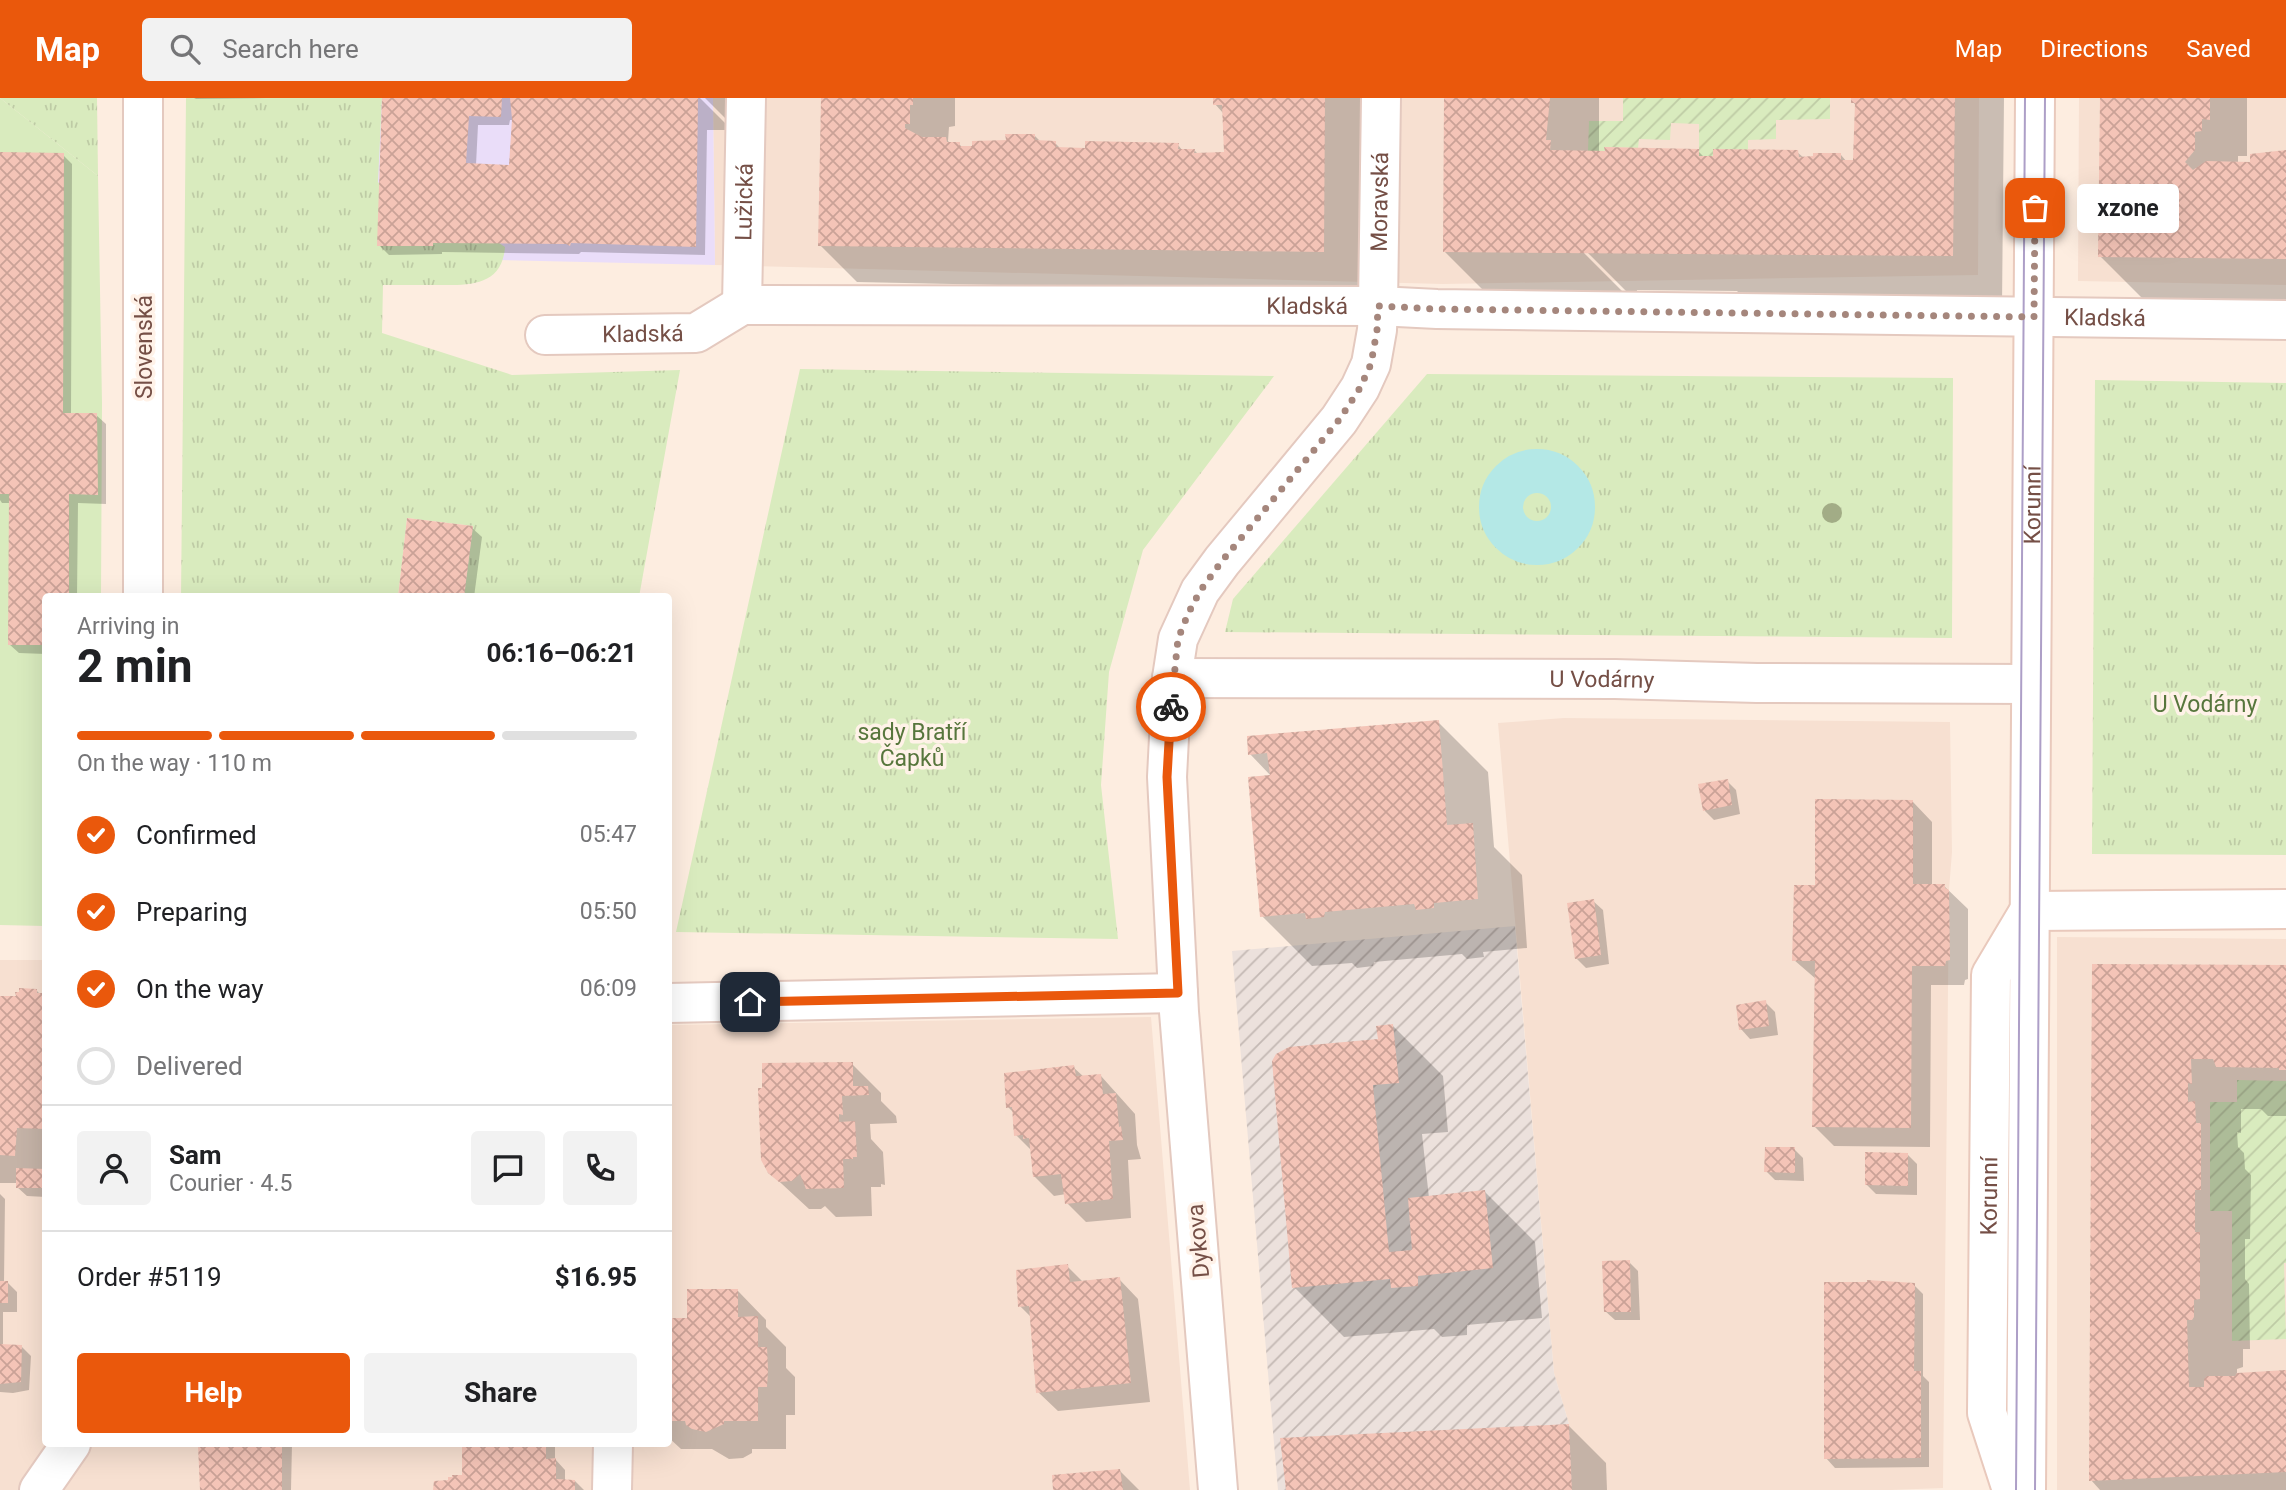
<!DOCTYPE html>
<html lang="en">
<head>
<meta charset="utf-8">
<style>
  body { margin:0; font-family:Roboto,sans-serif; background:#f2f2f2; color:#202124; height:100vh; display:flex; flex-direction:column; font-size:26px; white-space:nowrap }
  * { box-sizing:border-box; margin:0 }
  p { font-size:23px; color:#757577 }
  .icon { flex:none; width:38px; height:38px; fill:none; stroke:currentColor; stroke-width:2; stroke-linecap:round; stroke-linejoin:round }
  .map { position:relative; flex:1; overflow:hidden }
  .sheet { position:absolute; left:42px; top:495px; width:630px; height:854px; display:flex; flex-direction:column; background:#fff; border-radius:7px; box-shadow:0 7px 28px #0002 }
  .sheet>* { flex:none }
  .pin { position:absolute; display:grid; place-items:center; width:60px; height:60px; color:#fff; margin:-30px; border-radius:14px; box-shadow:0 4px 10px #0006 }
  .courier { position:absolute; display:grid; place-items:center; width:70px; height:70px; margin:-35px; border:5px solid #ea580c; border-radius:50%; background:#fff; color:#222; box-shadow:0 2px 9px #0007 }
  .bubble { position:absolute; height:49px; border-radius:7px; background:#fff; box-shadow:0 7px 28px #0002; font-size:23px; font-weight:700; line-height:49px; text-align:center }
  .headline em { font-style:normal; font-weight:700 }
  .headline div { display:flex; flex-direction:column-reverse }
  .headline { display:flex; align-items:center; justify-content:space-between; height:119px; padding:0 35px }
  h1 { font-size:46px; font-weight:700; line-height:52px }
  .bar { display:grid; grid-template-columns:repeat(4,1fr); gap:10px 7px; align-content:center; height:84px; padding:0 35px }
  .bar i { height:9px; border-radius:5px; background:#e0e0e0 }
  .bar .active { background:#ea580c }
  .bar p { grid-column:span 4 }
  .line { display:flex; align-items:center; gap:18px; padding:0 35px; border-top:2px solid #e0e0e0 }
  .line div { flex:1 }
  .round { display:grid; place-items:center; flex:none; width:74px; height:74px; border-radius:7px; background:#f2f2f2 }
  ol { padding:0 35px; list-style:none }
  li { display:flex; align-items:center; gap:21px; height:77px }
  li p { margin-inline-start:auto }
  li .icon { padding:7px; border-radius:50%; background:#ea580c; color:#fff; stroke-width:4 }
  li:last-child { color:#757577 }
  li i { width:38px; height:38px; border:4px solid #e0e0e0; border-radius:50% }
  .primary-button { display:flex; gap:14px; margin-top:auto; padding:14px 35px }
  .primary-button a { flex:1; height:80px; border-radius:7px; background:#ea580c; color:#fff; font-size:28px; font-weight:700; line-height:80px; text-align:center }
  .primary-button a+a { background:#f2f2f2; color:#202124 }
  header { display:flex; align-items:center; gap:42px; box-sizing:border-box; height:98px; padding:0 35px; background:#ea580c; color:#fff }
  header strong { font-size:33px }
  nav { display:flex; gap:38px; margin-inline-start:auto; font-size:24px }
  .search { width:490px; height:63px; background:#f2f2f2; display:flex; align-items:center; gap:18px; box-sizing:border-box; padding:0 24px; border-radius:7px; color:#757577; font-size:26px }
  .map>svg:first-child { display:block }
  .residential { fill:#f7e0d1 }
  .industrial { fill:url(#industrial-furrows) }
  .education { fill:#eaddf9 }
  .grass { fill:#d9ebbe }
  .park { fill:url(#park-tufts) }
  .garden { fill:url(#garden-furrows) }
  .shadow { fill:#0003; fill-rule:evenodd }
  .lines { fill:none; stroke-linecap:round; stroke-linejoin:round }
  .canal { stroke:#b4e8e6; stroke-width:44 }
  .building { fill:url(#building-cross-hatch) }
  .street-casing { stroke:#e4c9bf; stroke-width:42 }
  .secondary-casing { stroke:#e9c9bc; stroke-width:42 }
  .street { stroke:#fff; stroke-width:38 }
  .secondary { stroke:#fff; stroke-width:38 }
  .tram { stroke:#ad9fc7; stroke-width:2 }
  .tree { fill:#a2ac86 }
  .done { stroke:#a5867c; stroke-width:7; stroke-dasharray:0 12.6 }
  .route { stroke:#ea580c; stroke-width:9 }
  .labels { text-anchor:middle; stroke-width:7; stroke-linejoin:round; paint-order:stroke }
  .street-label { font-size:23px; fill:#754f46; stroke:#fff2e8 }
  .park-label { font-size:23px; fill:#57763c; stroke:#fff2e8 }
</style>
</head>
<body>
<header>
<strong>Map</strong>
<div class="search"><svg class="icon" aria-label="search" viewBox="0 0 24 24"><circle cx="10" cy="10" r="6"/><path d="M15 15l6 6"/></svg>Search here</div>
<nav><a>Map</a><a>Directions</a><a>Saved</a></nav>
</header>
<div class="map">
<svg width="2286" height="1392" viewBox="0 0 2286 1392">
  <defs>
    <pattern id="industrial-furrows" width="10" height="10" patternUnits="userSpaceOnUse" patternTransform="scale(1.75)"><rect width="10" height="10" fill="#ece1dc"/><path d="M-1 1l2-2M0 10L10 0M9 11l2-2" fill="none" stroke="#c4b9b4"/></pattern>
    <pattern id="park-tufts" width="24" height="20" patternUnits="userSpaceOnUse" patternTransform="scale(1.75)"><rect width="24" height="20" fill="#d9ebbe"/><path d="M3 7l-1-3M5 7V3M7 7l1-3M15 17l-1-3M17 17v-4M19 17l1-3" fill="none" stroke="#becba5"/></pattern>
    <pattern id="garden-furrows" width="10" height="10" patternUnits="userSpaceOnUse" patternTransform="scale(1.75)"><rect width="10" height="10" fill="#d9ebbe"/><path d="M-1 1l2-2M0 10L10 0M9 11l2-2" fill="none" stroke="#becba5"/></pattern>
    <pattern id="building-cross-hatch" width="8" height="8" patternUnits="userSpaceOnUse" patternTransform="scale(1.75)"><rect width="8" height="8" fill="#f4c4b7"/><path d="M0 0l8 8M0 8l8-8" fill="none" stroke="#caa297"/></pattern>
  </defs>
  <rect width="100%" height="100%" fill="#fdede0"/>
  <g class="residential">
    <path d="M713,0H1979L1978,177L1443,186L715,167Z"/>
    <path d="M2079,0H2286V187L2078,183Z"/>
    <path d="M1564,620L1950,624L1952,754L1949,792L1943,1390L1891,1392H1572L1569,1326L1554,1275L1498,625Z"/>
    <path d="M2057,839L2286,841V1392H2057Z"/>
    <path d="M0,862H45L46,1346H668L669,927L1151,919L1190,1392H0Z"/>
  </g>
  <path class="industrial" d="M1515,828L1554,1275L1569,1326L1572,1392H1278L1232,853Z"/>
  <path class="education" d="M364,0H713L715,167L363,159Z"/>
  <path class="grass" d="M0,0L98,78L102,305L101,499H46L45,828L0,827Z"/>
  <g class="park">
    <path d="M0,0H97L98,78Z"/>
    <path d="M186,0H382L378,84L433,148V145H499L505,149C502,191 464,187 432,187C416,187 399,187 383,187L382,235L512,277L680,272L639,499H464L473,428L407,420L398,499H181Z"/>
    <path d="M800,271L1274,278L1143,452L1109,574L1101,687L1118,841L676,834Z"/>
    <path d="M1427,276L1953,280L1952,540L1225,534L1233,501Z"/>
    <path d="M2095,282L2286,285V757L2092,756Z"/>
  </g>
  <g class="garden">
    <path d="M1623,0H1830V21L1776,22V41L1748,42V52L1713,51V58H1699V26L1671,25L1670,42L1639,41L1638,50L1605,49V53H1588L1589,23H1623Z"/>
    <path d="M2237,982L2286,983V1165H2284L2286,1241L2232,1243V1113H2210V1004H2237Z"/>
  </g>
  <g class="shadow">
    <path d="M194,0H266L196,1Z"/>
    <path d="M384,0H700L732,32H707L705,157L581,154L579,156L442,154V156L389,157L379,147ZM510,22H514L511,68L476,67L478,27H509Z"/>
    <path d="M705,0H735V30Z"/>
    <path d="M823,0H955V28L949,29L948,43L951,46H959L963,50L1008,44L1034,37L1041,44L1055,45L1061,51L1178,47L1183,53L1194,52L1198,56H1226L1223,15L1215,6V0H1362L1374,203L1012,200L999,187L857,184L820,147Z"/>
    <path d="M1446,0H1599V55L1698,53L1705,60L1797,54L1804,60L1841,57L1847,64L1855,63L1857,9L1853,4V0H2004L2002,208L1750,206L1737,193L1637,192L1636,203L1582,149L1580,151L1634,205L1495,204L1445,154Z"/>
    <path d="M2102,0H2247V58H2238V65L2252,66L2286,53V210L2150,208L2100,158Z"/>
    <path d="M0,56L63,57L72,66L71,317H96L106,326V406L78,405L77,499H46V556L19,555L9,546L10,405H2L0,402Z"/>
    <path d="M472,430L482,439L474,499H400Z"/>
    <path d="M1438,624L1488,674L1494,749L1522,777L1527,850L1483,854L1484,859L1467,861L1462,856L1374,864L1373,868L1357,870L1352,865L1312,868L1262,818L1272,679L1250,656Z"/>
    <path d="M1727,683L1736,692L1740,716L1714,722L1705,713L1700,688Z"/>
    <path d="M1913,704L1932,724V788H1944L1968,811V881L1965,882L1964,887H1931L1930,1049L1834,1048L1814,1028L1816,881L1794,862L1816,789Z"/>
    <path d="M1593,803L1603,812L1609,866L1586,870L1576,860Z"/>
    <path d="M2094,867L2286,868V1018H2268L2261,1011H2241V1035L2237,1034L2238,1049L2244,1055L2245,1071L2251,1077L2250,1141H2245V1181L2249,1186L2250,1251H2243V1269L2237,1271V1276L2286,1274V1392H2100L2091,1382Z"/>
    <path d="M36,892L41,897H46V1099L27,1098L17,1089V1085H0V900H18Z"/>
    <path d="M1765,904L1775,914L1778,937L1750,941L1741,931Z"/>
    <path d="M1393,928L1443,978L1448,1034L1422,1036L1429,1100L1485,1094L1535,1144L1542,1220L1467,1227V1237L1442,1239L1434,1231L1344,1239L1294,1189L1379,943Z"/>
    <path d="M852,966L881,995V1003L896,1018L897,1025L870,1026L871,1041L883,1054L885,1087L881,1086V1089H871L872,1118L836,1119L825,1108L821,1111H809L769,1074Z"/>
    <path d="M1073,969L1084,979L1101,978L1135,1016L1137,1047L1141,1061L1128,1062L1131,1120L1086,1124L1067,1105L1066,1096L1054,1098L1034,1078L1032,1053L1016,1037L1014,1015L1008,1009Z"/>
    <path d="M1794,1051L1803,1060L1804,1083L1775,1082L1766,1073Z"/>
    <path d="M1907,1056L1917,1066V1097L1876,1096L1866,1086Z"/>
    <path d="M0,1096L5,1101L4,1185H8L17,1194V1214H3V1248H21L31,1258L29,1292L13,1295L0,1294Z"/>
    <path d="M1629,1164L1638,1173L1640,1222H1615L1605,1213Z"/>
    <path d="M1067,1168L1084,1185L1119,1181L1138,1201L1150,1304L1058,1313L1038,1294L1032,1220L1020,1208Z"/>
    <path d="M1914,1187L1923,1196V1278L1929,1284V1369L1835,1370L1826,1360Z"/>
    <path d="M738,1193L766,1222V1229L786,1249V1270L795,1279V1317H786V1351H752V1355L743,1360L729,1361L712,1351H681L668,1339V1222L688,1221Z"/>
    <path d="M1569,1328L1606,1365L1607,1392H1288Z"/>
    <path d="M202,1346H292L291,1392H202Z"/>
    <path d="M464,1346H555V1361L565,1372V1383H575L584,1392H435L464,1379Z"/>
    <path d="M1120,1373L1139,1392H1054Z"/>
  </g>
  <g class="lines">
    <circle class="canal" cx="1537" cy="409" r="36"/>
  </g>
  <g class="building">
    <path d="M382,0H502L501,19L469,18L466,65L509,67L512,21L510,0H698L696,149L571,145L570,148L566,146L433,145V148H377Z"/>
    <path d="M821,0H913V7H910V26H905V30L922,39H946L947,44H960V48H972V43L1006,42L1005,36H1035V42L1056,43V49L1085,50V43L1179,45L1178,51H1195L1194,55L1224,54L1222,7H1213V0H1325L1324,154L818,148Z"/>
    <path d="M1444,0H1550L1546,42H1551L1550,52L1605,53L1604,49L1699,51V58H1713V51L1798,52L1799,59L1813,58V55H1841V62H1853L1855,5H1851V0H1955L1953,158L1443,154Z"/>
    <path d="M2100,0H2210V22L2202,21V33L2195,34V52L2185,64L2193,72L2206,63L2250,64V56L2286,52V161L2098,159Z"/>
    <path d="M0,54L64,55L63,315H97L98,397L69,396V499H46V547H8L9,396H0Z"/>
    <path d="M407,420L473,428L464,499H398Z"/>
    <path d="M1439,622L1447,727L1473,725L1478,801L1434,805V810L1416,812L1414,806L1325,814L1324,819L1306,821L1305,815L1260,819L1248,679L1270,677L1267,655L1248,657L1247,638Z"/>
    <path d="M1728,681L1732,707L1703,713L1698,686Z"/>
    <path d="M1815,701L1913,702V786H1945V790L1949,792L1950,862L1946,863L1945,868H1912L1911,1030L1812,1029L1815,863H1792L1794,787H1815Z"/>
    <path d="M1594,801L1601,857L1575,861L1567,805Z"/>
    <path d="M2092,866L2286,867V972H2279V970L2216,969L2213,961H2191L2192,986L2188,985V1004L2195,1003L2196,1025H2201V1092H2195V1134H2200V1201L2194,1202V1219L2192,1222H2187L2189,1289H2204V1281L2207,1278H2235L2237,1275L2286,1272V1374L2089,1383Z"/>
    <path d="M19,890L37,891V895H46V1031L17,1030L15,1058L0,1057V898H16L15,894H19Z"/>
    <path d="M1766,902L1769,928L1739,932L1736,907Z"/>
    <path d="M1393,926L1399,985L1373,987L1389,1154L1412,1152L1408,1100L1485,1092L1493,1170L1418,1178V1188L1391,1190L1390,1181L1292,1190L1272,963L1276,956L1289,949L1378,941L1376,928Z"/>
    <path d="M853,964V988H868L869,997L842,998L843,1017L839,1016V1024L855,1023L857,1059H853V1061H843L844,1090L806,1091L800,1076L792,1083L779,1084L768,1075L761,1062L758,990H762V965Z"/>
    <path d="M1074,967L1076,978L1101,976L1103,996L1116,995L1119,1029L1121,1028L1123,1042L1109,1043L1113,1101L1065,1106L1061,1076L1033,1079L1029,1040L1023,1041V1037L1014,1038L1012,1009L1006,1010L1004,975Z"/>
    <path d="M1765,1049H1795V1075L1764,1074Z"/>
    <path d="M1865,1054L1908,1055V1088L1865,1087Z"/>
    <path d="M16,1070L46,1071V1090H16Z"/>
    <path d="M1630,1162L1631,1214H1604L1602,1163Z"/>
    <path d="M1068,1166L1070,1184L1120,1179L1131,1285L1036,1295L1029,1208L1018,1209L1016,1172Z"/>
    <path d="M1867,1182L1915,1185L1914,1273H1921V1360L1824,1361V1184H1867Z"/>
    <rect x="0" y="1183" width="8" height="22"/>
    <path d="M687,1191H738V1219L758,1218V1249H767L768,1272L767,1289H758V1323H724V1326L706,1334L692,1331L686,1327L685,1323H668V1220H687Z"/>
    <path d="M0,1246L22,1247L21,1284L0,1286Z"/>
    <path d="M1569,1326L1572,1392H1286L1280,1340Z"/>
    <path d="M201,1346H282V1392H200L198,1347Z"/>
    <path d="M462,1346H546V1361L556,1360V1381L575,1382V1392H433L434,1383L448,1382V1379H452V1377H462Z"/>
    <path d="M1120,1371L1123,1392H1053L1052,1377Z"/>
  </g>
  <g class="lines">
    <defs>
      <g id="street">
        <path d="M143,0V499"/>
        <path id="s1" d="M742,207L746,0"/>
        <path id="s2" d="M545,237L696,235L742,207L1378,208L1437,211L2286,222"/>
        <path id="s3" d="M1172,580L1615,581L1757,585L2031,586"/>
        <path d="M668,905L1178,895"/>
        <path d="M39,1392L71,1346"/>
        <path d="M612,1392L613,1346"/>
        <path id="s4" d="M1218,1392L1179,914L1167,679L1172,580L1178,541L1200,493L1222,463L1339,322L1360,290L1371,266L1377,232L1378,208L1381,0"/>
      </g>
      <g id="secondary">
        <path d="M2030,813L2286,811"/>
        <path id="s5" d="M2012,1392L1987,1315L1991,877L2028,815"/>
        <path id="s6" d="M2026,1392L2035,0"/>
      </g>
    </defs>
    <use href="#street" class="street-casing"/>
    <use href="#secondary" class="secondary-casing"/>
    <use href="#street" class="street"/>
    <use href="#secondary" class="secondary"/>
    <g class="tram">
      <path d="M2016,1392L2025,0"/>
      <path d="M2035,1392L2045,0"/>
    </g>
  </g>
  <circle class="tree" cx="1832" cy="415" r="10"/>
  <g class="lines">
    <path class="done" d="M1171,609L1178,541L1188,516L1200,493L1222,463L1339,322L1360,290L1371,266L1377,232L1378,208L1437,211L2034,219L2035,110"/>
    <path class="route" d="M750,904L1178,895L1167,679L1171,609"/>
  </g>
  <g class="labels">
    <g class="street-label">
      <text dy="8" stroke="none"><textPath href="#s1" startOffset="103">Lužická</textPath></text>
      <text dy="8" stroke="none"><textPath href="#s4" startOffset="1354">Moravská</textPath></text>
      <text dy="8" stroke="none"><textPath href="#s2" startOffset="770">Kladská</textPath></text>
      <text dy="8" stroke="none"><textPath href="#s2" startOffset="1568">Kladská</textPath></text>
      <text dy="8" stroke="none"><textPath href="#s2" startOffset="98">Kladská</textPath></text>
      <text transform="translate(144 249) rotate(-90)" y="8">Slovenská</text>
      <text dy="8" stroke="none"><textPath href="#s6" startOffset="985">Korunní</textPath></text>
      <text dy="8" stroke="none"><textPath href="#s3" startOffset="430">U Vodárny</textPath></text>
      <text dy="8" stroke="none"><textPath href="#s5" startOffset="298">Korunní</textPath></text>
      <text transform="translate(1198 1143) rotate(-95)" y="8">Dykova</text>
    </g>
    <g class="park-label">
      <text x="2205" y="614">U Vodárny</text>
      <text x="912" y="642">sady Bratří<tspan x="912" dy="26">Čapků</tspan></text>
    </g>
  </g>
</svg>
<div class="pin" style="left:2035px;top:110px;background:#ea580c"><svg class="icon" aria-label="bag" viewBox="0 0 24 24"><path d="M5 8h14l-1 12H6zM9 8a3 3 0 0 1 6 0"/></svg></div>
<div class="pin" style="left:750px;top:904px;background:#1f2937"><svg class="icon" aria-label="home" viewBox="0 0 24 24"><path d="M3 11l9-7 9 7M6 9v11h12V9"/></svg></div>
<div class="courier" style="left:1171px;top:609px"><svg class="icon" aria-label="bike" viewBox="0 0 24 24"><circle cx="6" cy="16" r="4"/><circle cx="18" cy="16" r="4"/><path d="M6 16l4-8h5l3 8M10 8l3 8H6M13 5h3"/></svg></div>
<div class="bubble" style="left:2077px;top:86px;width:102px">xzone</div>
<section class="sheet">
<div class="headline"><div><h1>2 min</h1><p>Arriving in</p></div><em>06:16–06:21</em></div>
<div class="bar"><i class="active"></i><i class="active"></i><i class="active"></i><i></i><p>On the way · 110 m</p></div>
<ol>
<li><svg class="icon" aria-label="check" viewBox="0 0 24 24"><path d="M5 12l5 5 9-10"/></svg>Confirmed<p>05:47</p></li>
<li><svg class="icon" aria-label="check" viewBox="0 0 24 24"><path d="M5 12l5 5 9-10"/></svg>Preparing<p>05:50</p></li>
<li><svg class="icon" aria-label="check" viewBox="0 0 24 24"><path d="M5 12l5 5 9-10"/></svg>On the way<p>06:09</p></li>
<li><i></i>Delivered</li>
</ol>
<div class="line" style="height:126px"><a class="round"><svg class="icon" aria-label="person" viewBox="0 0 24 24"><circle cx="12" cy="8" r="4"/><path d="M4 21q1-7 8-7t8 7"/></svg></a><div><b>Sam</b><p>Courier · 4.5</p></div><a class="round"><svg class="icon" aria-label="chat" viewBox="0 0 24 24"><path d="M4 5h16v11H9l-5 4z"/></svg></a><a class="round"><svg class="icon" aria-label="phone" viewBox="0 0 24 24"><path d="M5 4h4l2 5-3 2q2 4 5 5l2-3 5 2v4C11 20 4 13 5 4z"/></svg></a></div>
<div class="line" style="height:91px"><div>Order #5119</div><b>$16.95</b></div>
<div class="primary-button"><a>Help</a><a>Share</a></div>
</section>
</div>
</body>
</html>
